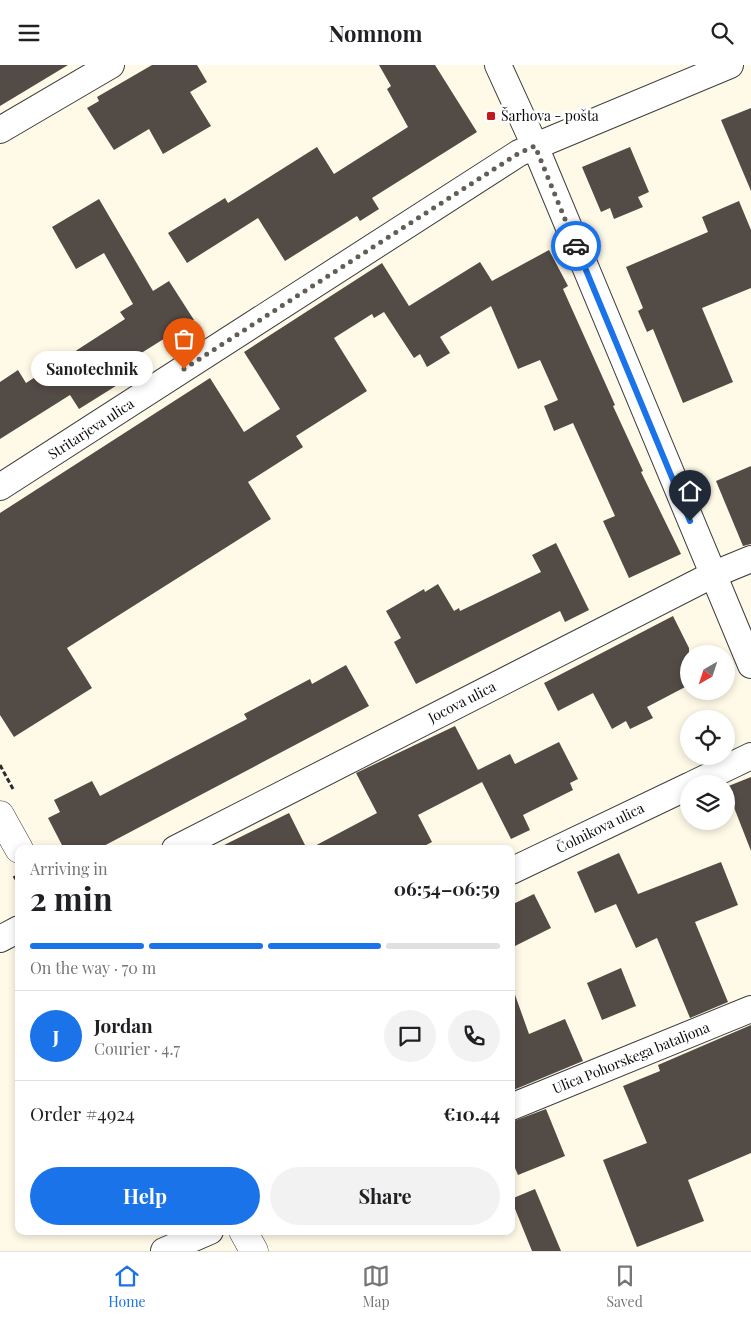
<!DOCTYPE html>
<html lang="en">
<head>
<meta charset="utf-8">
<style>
  body { margin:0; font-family:"Playfair Display",serif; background:#f2f2f2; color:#202124; height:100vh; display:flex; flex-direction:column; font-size:19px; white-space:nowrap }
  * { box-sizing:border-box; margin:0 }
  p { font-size:16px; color:#757577 }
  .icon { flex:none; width:28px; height:28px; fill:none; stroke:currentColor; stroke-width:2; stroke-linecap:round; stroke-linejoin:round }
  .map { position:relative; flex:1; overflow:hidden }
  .details { position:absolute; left:15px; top:780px; width:500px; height:390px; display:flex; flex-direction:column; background:#fff; border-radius:10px; box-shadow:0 2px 8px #0003 }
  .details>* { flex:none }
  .needle { width:32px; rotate:219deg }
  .tools { position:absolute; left:680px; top:580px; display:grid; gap:10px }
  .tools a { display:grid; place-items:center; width:55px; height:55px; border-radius:50%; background:#fff; box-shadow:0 2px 8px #0003; font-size:25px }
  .pin { position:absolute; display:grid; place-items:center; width:42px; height:42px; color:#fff; margin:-51px -21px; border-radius:50% 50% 50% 0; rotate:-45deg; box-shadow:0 0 5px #0007 }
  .pin .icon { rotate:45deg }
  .courier { position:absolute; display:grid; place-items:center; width:50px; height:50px; margin:-25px; border:4px solid #1a73e8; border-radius:50%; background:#fff; color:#222; box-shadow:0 1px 6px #0007 }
  .bubble { position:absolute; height:35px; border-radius:18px; background:#fff; box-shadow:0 2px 8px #0003; font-size:16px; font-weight:700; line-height:35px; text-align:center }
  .overview em { font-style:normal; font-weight:700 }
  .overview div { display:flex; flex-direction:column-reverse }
  .overview { display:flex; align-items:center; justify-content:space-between; height:85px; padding:0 15px }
  h1 { font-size:32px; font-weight:700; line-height:38px }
  .bar { display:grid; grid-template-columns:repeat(4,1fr); gap:8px 5px; align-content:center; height:60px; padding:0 15px }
  .bar i { height:6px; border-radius:4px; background:#e0e0e0 }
  .bar .current { background:#1a73e8 }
  .bar p { grid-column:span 4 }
  .line { display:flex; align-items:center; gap:12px; padding:0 15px; border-top:1px solid #e0e0e0 }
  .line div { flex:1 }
  .round { display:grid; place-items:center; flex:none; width:52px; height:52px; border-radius:26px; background:#f2f2f2 }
  .button { display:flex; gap:10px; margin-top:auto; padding:10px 15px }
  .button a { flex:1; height:58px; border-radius:30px; background:#1a73e8; color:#fff; font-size:20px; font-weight:700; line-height:58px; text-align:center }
  .button a+a { background:#f2f2f2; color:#202124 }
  header { display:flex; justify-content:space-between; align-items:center; height:65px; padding:0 15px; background:#fff; font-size:22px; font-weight:700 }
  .tab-bar { display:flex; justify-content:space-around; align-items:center; height:70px; border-top:1px solid #e0e0e0; background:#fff; font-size:14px; color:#757577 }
  .tab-bar a { display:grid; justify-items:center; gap:2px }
  .tab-bar .current { color:#1a73e8 }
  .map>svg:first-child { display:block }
  .building { fill:#534b45 }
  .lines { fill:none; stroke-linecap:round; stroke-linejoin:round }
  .minor-casing { stroke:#3d3d3d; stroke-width:28 }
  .tertiary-casing { stroke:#3d3d3d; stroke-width:29 }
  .path { stroke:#2c2c2c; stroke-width:3; stroke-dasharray:5 2.5; stroke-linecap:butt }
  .minor { stroke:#fff; stroke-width:26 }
  .tertiary { stroke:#fff; stroke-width:28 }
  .done { stroke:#605e57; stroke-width:5; stroke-dasharray:0 9 }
  .route { stroke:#1a73e8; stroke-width:6 }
  .poi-dot { fill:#c51720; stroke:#fff; stroke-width:2 }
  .labels { text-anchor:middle; stroke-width:5; stroke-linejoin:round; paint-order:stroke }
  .poi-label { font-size:14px; fill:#0a0a0a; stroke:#fff; text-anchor:start }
  .street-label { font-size:14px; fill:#0a0a0a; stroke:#fff }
</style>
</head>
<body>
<header><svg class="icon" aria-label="menu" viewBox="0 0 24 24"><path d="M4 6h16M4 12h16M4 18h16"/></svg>Nomnom<svg class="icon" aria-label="search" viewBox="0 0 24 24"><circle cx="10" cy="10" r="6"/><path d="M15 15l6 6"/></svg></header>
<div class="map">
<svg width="751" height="1186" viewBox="0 0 751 1186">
  <rect width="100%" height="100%" fill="#fffae7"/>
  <g class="building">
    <path d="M0,0H68L0,41Z"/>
    <path d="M152,0H197L207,17L190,27L211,61L163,89L149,64L114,85L87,43L99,36L97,32Z"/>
    <path d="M379,0H435L477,67L372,133L379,144L360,156L357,151L285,196L258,153L187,198L168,168L225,133L228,138L317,82L334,109L408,62L387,24L391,21Z"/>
    <path d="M751,43V126L721,55Z"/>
    <path d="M630,82L649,127L638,132L643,142L614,154L610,143L601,147L582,102Z"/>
    <path d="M99,134L153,226L169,216L194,255L111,307L119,319L79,344L70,330L0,374V317L18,305L26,318L125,254L120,247L133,239L104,188L76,204L52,162Z"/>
    <path d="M739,136L751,165V223L702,243L733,317L683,338L653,264L647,267L638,246L643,243L626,202L708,167L702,152Z"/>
    <path d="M549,185L568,221L563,224L615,340L613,341L643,406L641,407L681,489L629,513L603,456L615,451L573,358L554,366L544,341L558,335L540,295L518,304L491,241L440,272L450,288L427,302L420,289L414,293L384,247L374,253L372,249L334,273L367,326L296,371L303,382L248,417L271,454L67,583L92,623L14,672L0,650V448L210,313L244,367L280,344L244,287L382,198L409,241L480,197L492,216Z"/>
    <path d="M751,401V479L743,481L716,416Z"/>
    <path d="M556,478L589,545L565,557L560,546L416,619L394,577L401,573L386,546L424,524L425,527L438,519L454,546L459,543L460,546L541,507L532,490Z"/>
    <path d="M673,551L689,583V620L647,642L653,653L630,664L626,656L612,664L593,628L558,646L544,618Z"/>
    <path d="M346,600L369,641L98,784H64L48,753L60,747L54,735L92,716L100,731L247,654L244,649L310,614L312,619Z"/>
    <path d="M455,661L478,705L510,689L515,699L559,677L578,714L570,718L573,725L523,750L530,765L511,774L482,717L418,750L432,777L419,784H309L377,748L356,708Z"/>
    <path d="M751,712V786L726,722Z"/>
    <path d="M289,748L307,784H216Z"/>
    <path d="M619,788L638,829L721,797L738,840L695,857L728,937L690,953L657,873L636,883L616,839L595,848L577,807Z"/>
    <path d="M534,829L551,863L511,883V840Z"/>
    <path d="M621,903L636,941L602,955L587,918Z"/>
    <path d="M514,927L529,969L565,954L583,996L511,1026V928Z"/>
    <path d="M751,960V1088L688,1115L704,1156L637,1182L603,1095L647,1078L623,1021L660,1006L658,1000Z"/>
    <path d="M546,1044L565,1091L518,1110L511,1094V1057Z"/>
    <path d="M535,1124L561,1186H532L511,1134Z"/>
  </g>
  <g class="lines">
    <defs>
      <g id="minor">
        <path d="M498,0L535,81L751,600"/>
        <path d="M0,65L111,0"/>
        <path d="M0,422L519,88L730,0"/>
        <path d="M693,719L751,691"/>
        <path d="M175,784L712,510L751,494"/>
        <path d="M511,806L689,721"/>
        <path d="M0,874L19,864"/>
        <path d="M511,1042L751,944"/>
        <path d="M164,1186L210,1166"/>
      </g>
      <g id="tertiary">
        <path d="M0,750L19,784"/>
        <path d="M243,1166L254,1186"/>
      </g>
    </defs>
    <use href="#minor" class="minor-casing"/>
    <use href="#tertiary" class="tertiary-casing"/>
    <g class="path">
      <path d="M0,700L13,724"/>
      <path d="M14,811L19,819"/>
    </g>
    <use href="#minor" class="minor"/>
    <use href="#tertiary" class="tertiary"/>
  </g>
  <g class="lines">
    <path class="done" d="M184,304L519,88L535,81L576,181"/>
    <path class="route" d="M576,181L690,456"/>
  </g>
  <rect class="poi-dot" x="486" y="46" width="10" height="10" rx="2.5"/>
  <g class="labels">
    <g class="poi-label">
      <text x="501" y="56">Šarhova - pošta</text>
    </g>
    <g class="street-label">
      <text transform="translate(91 364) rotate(-33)" y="5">Stritarjeva ulica</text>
      <text transform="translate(462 637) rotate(-27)" y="5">Jocova ulica</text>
      <text transform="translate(600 763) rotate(-26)" y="5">Čolnikova ulica</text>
      <text transform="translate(631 993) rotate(-22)" y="5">Ulica Pohorskega bataljona</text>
    </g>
  </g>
</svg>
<div class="tools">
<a><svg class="needle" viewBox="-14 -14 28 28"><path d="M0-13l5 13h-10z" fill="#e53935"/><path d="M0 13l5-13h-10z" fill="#757577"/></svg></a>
<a><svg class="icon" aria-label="locate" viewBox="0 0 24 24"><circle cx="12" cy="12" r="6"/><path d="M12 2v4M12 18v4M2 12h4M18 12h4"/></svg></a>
<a><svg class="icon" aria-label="layers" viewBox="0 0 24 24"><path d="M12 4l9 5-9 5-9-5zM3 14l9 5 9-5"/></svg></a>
</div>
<div class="pin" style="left:184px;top:304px;background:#ea580c"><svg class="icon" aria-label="bag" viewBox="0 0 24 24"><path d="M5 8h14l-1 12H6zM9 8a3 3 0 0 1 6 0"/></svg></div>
<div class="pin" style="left:690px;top:456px;background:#1f2937"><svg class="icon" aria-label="home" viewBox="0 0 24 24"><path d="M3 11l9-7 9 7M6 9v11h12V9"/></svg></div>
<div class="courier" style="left:576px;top:181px"><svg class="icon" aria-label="car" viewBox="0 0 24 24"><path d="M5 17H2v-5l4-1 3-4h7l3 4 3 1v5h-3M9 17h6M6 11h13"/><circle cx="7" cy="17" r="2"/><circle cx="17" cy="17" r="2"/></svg></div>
<div class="bubble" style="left:31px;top:286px;width:122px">Sanotechnik</div>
<section class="details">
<div class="overview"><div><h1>2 min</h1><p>Arriving in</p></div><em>06:54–06:59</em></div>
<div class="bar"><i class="current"></i><i class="current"></i><i class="current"></i><i></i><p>On the way · 70 m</p></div>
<div class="line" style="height:90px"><b class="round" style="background:#1a73e8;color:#fff">J</b><div><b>Jordan</b><p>Courier · 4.7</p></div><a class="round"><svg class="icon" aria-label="chat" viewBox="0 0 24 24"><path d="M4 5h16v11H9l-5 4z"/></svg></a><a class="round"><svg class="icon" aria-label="phone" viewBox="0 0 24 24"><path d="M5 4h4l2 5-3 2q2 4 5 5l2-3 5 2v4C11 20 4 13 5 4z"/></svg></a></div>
<div class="line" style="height:65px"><div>Order #4924</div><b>€10.44</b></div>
<div class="button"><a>Help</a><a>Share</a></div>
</section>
</div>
<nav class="tab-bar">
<a class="current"><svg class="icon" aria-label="home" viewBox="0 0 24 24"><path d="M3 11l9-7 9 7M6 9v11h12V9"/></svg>Home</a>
<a><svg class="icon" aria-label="map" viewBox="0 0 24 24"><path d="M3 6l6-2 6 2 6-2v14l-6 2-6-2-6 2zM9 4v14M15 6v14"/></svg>Map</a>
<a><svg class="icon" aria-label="saved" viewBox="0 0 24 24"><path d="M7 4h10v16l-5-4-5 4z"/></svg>Saved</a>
</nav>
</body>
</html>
